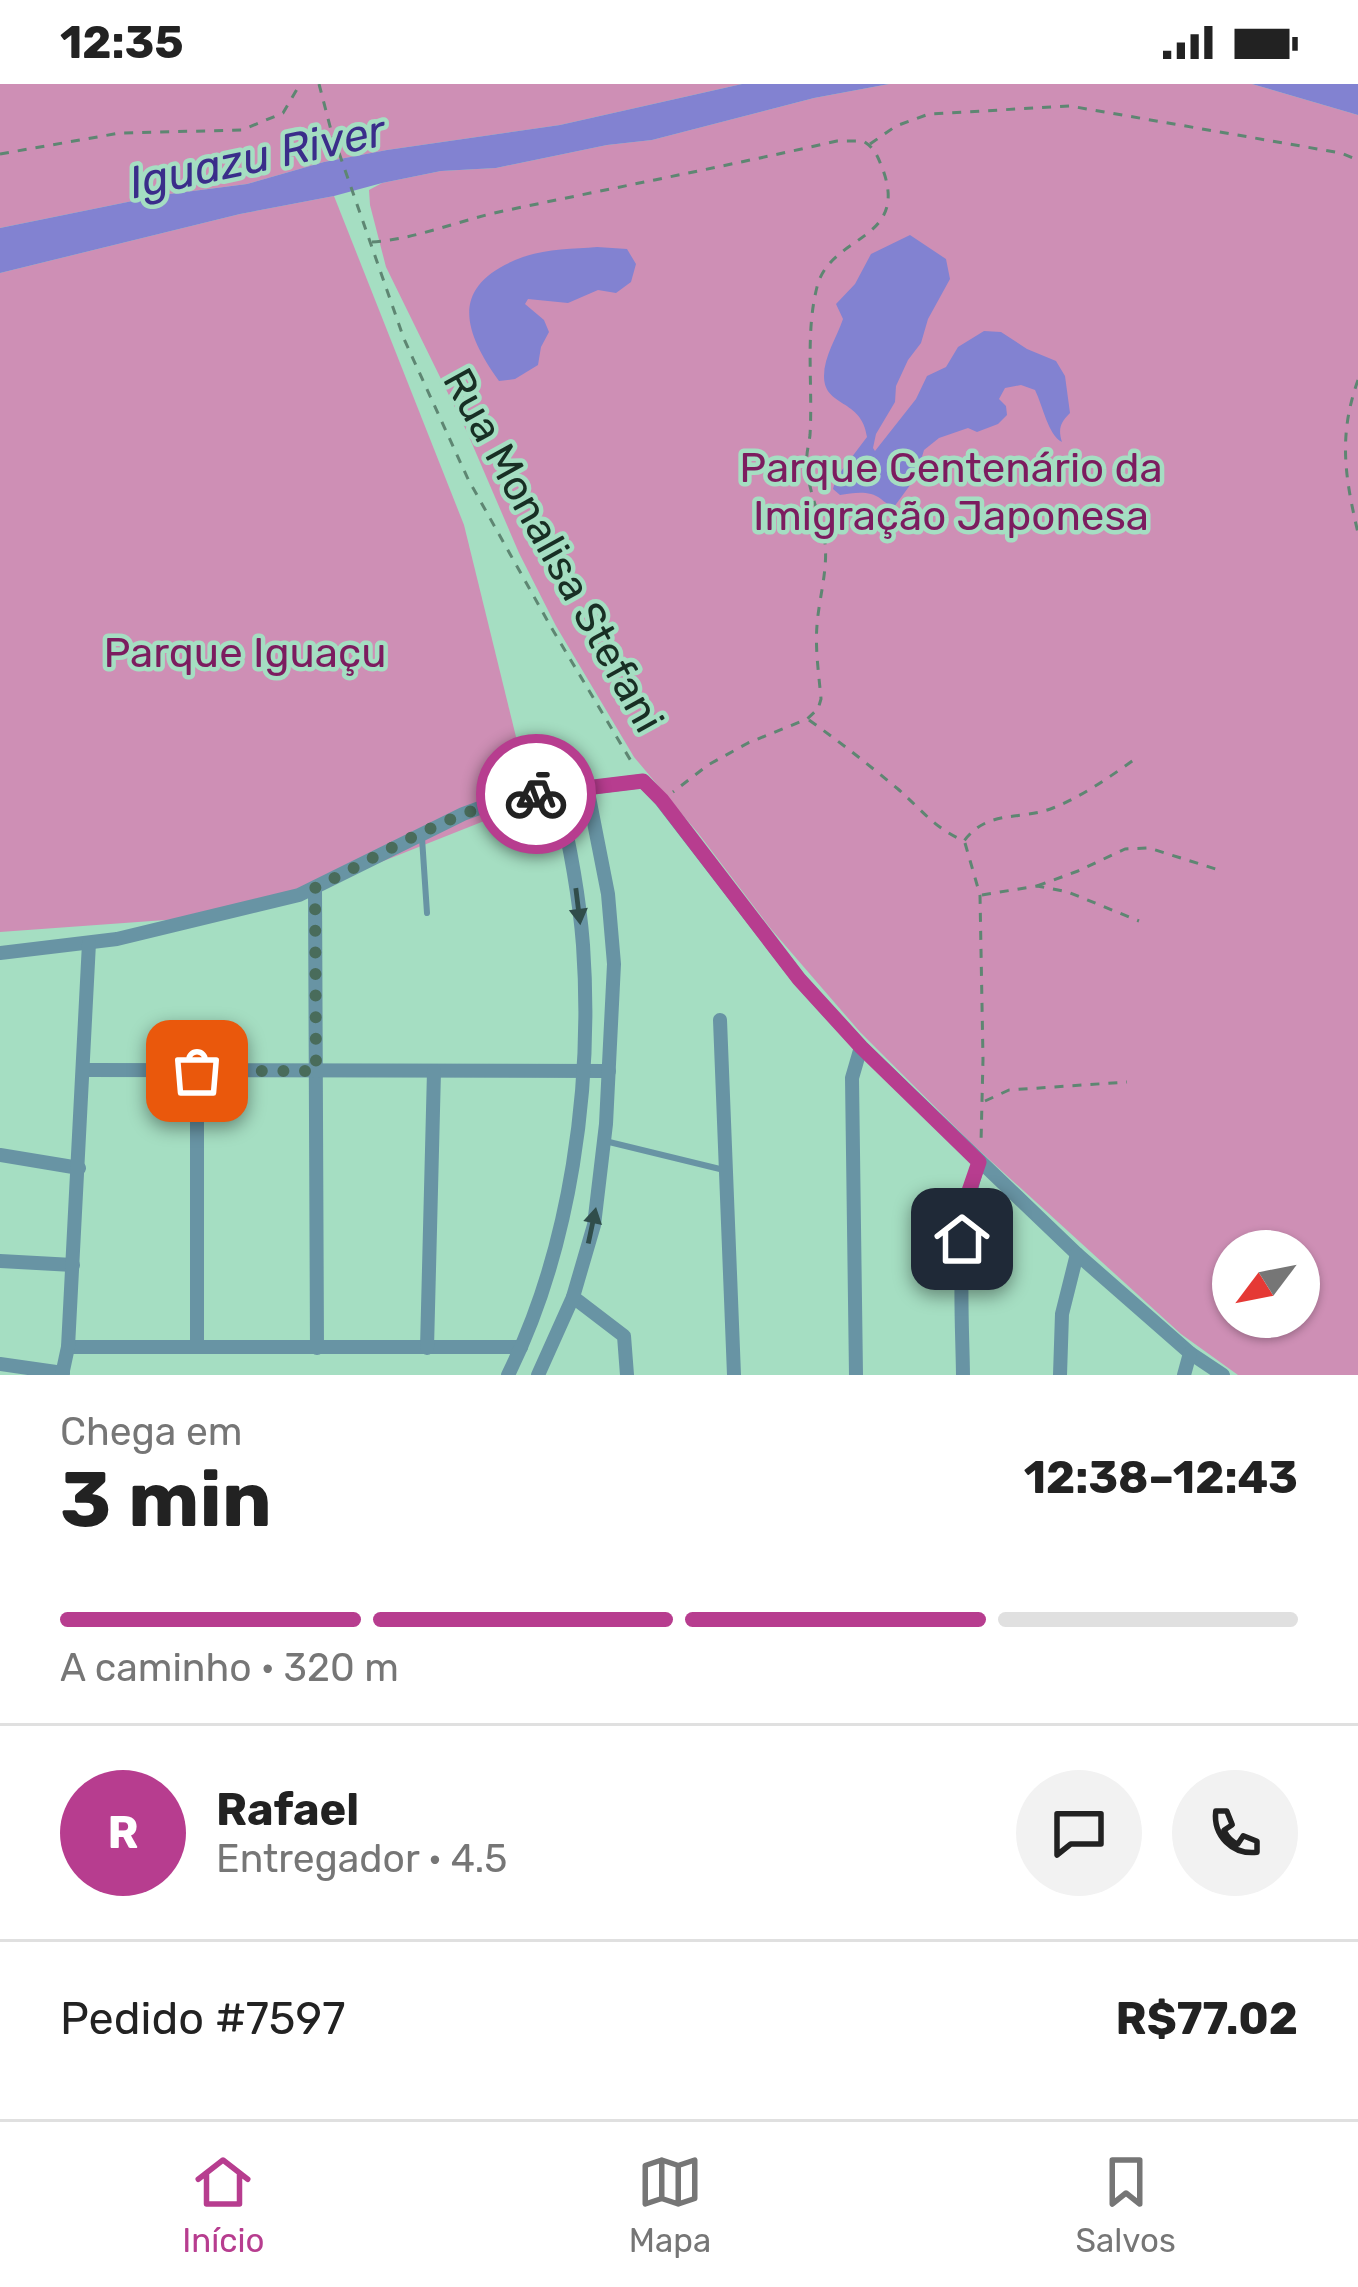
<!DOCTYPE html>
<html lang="pt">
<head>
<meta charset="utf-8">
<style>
  body { margin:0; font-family:Rubik,sans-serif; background:#f2f2f2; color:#222; height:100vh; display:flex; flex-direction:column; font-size:45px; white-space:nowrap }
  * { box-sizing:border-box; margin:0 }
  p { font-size:39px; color:#767676 }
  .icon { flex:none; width:66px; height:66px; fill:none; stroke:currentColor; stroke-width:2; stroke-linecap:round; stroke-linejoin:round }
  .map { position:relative; height:1291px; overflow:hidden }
  .panel { display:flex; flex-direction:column; background:#fff; flex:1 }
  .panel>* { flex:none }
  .needle { width:78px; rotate:238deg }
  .fabs { position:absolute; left:1212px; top:1146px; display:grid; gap:24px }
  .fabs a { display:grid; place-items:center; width:108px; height:108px; border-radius:50%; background:#fff; box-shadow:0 3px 9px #0004; font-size:60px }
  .pin { position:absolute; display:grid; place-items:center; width:102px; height:102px; color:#fff; margin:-51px; border-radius:24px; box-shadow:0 6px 18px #0006 }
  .courier { position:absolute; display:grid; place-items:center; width:120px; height:120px; margin:-60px; border:9px solid #b73d8f; border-radius:50%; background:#fff; color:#222; box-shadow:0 3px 15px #0007 }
  .headline em { font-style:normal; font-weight:700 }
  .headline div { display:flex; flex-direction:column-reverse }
  .headline { display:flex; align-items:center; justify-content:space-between; height:204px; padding:0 60px }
  h1 { font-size:78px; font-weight:700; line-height:90px }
  .bar { display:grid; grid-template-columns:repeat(4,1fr); gap:18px 12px; align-content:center; height:144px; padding:0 60px }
  .bar i { height:15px; border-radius:9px; background:#e0e0e0 }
  .bar .active { background:#b73d8f }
  .bar p { grid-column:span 4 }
  .line { display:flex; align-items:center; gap:30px; padding:0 60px; border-top:3px solid #e0e0e0 }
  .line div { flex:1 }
  .round { display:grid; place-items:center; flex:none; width:126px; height:126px; border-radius:63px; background:#f2f2f2 }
  .status { display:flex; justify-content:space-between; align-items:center; height:84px; padding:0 60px; background:#fff; direction:ltr }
  .status svg { height:33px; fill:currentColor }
  .tab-bar { display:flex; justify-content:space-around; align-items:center; height:168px; border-top:3px solid #e0e0e0; background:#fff; font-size:33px; color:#767676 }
  .tab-bar a { display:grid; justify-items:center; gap:6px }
  .tab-bar .active { color:#b73d8f }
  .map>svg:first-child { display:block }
  .green { fill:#ce8fb5; fill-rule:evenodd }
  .water { fill:#8282d1 }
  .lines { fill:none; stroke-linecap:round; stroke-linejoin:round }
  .path { stroke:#5e8672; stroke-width:3; stroke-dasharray:9 9; stroke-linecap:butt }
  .service { stroke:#6894a4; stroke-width:6 }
  .minor { stroke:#6894a4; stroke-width:14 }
  .oneway { fill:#304d4a }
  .done { stroke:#496c5b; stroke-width:12; stroke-dasharray:0 21.6 }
  .route { stroke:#b73d8f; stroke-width:15 }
  .labels { text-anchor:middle; stroke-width:9; stroke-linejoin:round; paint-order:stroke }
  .park-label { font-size:42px; fill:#7c1c5f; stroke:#a5dec2 }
  .street-label { font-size:42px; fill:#182f24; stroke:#a5dec2 }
  .water-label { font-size:45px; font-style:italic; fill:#3a2d8a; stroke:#a5dec2 }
</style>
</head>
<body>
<div class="status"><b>12:35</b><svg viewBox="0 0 49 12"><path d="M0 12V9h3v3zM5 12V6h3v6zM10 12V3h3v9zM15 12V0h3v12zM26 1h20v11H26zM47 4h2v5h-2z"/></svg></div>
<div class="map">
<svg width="1358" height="1291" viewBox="0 0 1358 1291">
  <rect width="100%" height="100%" fill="#a5dec2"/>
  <g class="green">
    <path d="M0,0H742L560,41L387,66L324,78L247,100L162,111L0,144Z"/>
    <path d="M889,0H1252L1358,31V1291H1238L1181,1250L970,1058L860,948L771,845L698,749L634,673L556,542L519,469L467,348L386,183L370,121L369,106L382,99L441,87L496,84L607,61L652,56L814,14ZM1233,1167H1299V1233H1233Z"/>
    <path d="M334,112L464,441L532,718L323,801L193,834L0,848V189L240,130Z"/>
  </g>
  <g class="water">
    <path d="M742,0H889L814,14L652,56L607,61L496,84L441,87L382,99L334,112L240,130L0,189V144L162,111L247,100L324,78L387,66L560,41Z"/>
    <path d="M1252,0H1358V31Z"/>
    <path d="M910,151L946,175L950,195L928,235L921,259L908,276L896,302L895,318L876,350L873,364L875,367L916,315L927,292L946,283L958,263L984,247L1001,248L1027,265L1056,277L1065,292L1070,329C1060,339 1058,345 1062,358C1048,351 1043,322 1035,306L1021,301L1005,304L999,315L1006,322L1007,331L998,340L977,348L968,344L939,354L924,366L916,393L894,423C889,422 885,418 881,415C869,406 854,409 840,411L833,405L836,394L867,353C862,314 824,324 824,292C824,272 837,253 843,235L836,220L855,200L871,170Z"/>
    <path d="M597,163L627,165L636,180L631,198L616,209L598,206L568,219L528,215L525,220L544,236L549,248L541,263L538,281L515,295L499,297C461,244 450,200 523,173C545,165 573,165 597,163Z"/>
  </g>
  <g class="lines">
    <g class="path">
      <path d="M319,0L331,46L404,255L468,395L551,543L634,682"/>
      <path d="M870,60L896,42L929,30L1070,22L1341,69L1358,76"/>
      <path d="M0,70L120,49L242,46L283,29L300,0"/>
      <path d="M372,158C418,155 462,135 508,126C618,103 727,82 837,57H863C875,64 878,73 883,86C909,158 830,150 817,203C805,250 813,302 810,351C809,360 806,369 807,378C807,406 821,432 825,459C828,486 819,514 817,541C815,566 819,591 821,615L818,625L807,635L748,659L708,681L673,708"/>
      <path d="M1358,296C1338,352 1345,393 1358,449"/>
      <path d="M809,636C840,658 869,681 898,705C923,727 933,743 964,757C988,725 1019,737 1053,724C1083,712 1111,692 1138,673"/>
      <path d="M965,759L980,811L983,975L981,1059"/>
      <path d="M1037,802L1078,787L1125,765L1149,764L1219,786"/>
      <path d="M982,811L1037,802L1068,808L1139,837"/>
      <path d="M985,1017L1009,1006L1127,998"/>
    </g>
    <g class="service">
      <path d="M422,754L427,829"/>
      <path d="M605,1057L724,1086"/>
    </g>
    <g class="minor">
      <path d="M315,804L317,1264"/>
      <path d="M0,869L117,855L299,811L463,730L507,714L643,697L661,716L799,895L861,963L1077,1170L1190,1269L1223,1291"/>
      <path d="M720,936L734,1291"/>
      <path d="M83,986L609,987"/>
      <path d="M197,987V1263"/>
      <path d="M0,1071L79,1084"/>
      <path d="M0,1177L73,1181"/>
      <path d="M573,1213L624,1252L627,1291"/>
      <path d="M68,1263H521"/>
      <path d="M427,1264L434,987"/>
      <path d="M0,1280L63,1289"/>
      <path d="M62,1291L68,1263L89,859"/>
      <path d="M508,1291C571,1164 593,1001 583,861C579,809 569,757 557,707"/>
      <path d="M538,1291L573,1213L594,1141L606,1040L614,880L608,810L587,703"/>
      <path d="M856,1291L852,994L861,963"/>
      <path d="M963,1291C962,1219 955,1147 979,1078"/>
      <path d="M1060,1291L1062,1230L1077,1170"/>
      <path d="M1184,1291L1190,1269"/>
    </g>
  </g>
  <defs><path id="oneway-solid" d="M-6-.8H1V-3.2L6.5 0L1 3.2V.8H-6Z" transform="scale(3)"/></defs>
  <g class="oneway">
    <use href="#oneway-solid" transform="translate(578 822) rotate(83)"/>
    <use href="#oneway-solid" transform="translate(592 1142) rotate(-78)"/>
  </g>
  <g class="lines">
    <path class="done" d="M197,987H316L315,804C385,769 457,722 536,710"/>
    <path class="route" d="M536,710L643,697L662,716L799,895L861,963L979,1078L969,1107L962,1155"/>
  </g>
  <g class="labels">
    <g class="park-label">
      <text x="951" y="398">Parque Centenário da<tspan x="951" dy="48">Imigração Japonesa</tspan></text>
      <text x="245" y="583">Parque Iguaçu</text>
    </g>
    <g class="street-label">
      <text transform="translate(554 466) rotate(61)" y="15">Rua Monalisa Stefani</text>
    </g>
    <g class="water-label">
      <text transform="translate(257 72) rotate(-12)" y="16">Iguazu River</text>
    </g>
  </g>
</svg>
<div class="fabs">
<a><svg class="needle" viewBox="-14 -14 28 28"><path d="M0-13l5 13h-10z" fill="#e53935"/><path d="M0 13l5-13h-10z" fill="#767676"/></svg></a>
</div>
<div class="pin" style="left:197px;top:987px;background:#ea580c"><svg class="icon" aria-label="bag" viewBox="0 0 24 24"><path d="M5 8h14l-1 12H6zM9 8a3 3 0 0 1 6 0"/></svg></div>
<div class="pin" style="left:962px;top:1155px;background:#1f2937"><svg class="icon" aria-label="home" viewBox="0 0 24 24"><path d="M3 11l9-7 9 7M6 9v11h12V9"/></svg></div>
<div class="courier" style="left:536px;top:710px"><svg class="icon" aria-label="bike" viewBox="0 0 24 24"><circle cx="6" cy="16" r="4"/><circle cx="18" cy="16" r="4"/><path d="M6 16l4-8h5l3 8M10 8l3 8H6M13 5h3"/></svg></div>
</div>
<section class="panel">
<div class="headline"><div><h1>3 min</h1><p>Chega em</p></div><em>12:38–12:43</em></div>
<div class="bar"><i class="active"></i><i class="active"></i><i class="active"></i><i></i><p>A caminho · 320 m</p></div>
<div class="line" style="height:216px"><b class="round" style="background:#b73d8f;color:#fff">R</b><div><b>Rafael</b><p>Entregador · 4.5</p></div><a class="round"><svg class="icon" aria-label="chat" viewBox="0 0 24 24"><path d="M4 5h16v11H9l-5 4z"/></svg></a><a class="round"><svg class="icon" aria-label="phone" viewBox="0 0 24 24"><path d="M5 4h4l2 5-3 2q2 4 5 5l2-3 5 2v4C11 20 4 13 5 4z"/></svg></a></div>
<div class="line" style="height:156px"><div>Pedido #7597</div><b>R$77.02</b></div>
</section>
<nav class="tab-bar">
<a class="active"><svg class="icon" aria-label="home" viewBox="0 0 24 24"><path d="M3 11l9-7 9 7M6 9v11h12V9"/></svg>Início</a>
<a><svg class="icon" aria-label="map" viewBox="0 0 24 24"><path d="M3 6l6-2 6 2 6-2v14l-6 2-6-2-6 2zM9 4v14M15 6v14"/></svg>Mapa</a>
<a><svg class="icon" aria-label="saved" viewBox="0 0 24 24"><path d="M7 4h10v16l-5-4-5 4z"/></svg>Salvos</a>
</nav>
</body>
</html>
